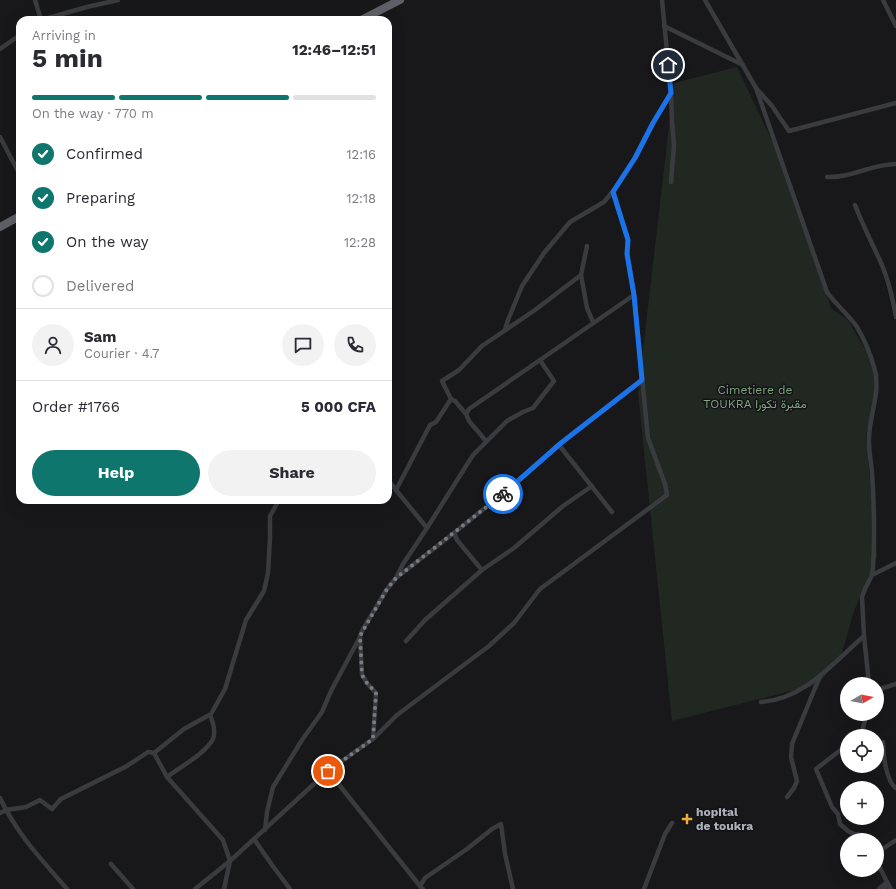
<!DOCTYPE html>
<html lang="en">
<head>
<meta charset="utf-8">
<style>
  body { margin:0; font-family:"Work Sans",Vazirmatn,sans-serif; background:#f2f2f3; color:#2b2b33; height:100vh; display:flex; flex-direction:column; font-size:15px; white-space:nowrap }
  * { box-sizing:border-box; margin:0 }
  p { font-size:13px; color:#7c7c81 }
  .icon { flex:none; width:22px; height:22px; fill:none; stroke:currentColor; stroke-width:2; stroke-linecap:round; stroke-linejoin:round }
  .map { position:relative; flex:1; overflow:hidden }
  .side { position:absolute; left:16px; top:16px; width:376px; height:488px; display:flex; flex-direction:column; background:#fff; border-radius:12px; box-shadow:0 4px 16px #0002 }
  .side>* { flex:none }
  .needle { width:26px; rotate:80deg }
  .buttons { position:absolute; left:840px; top:677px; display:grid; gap:8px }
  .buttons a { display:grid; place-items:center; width:44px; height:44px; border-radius:50%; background:#fff; box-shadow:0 4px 16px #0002; font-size:20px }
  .pin { position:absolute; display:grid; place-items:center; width:34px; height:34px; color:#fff; margin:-17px; border:2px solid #fff; border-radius:50%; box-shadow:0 1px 4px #0007 }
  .courier { position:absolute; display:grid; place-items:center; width:40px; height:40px; margin:-20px; border:3px solid #1a73e8; border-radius:50%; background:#fff; color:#222; box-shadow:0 1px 5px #0007 }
  .head em { font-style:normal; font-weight:700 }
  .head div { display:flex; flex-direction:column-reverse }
  .head { display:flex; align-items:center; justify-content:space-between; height:68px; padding:0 16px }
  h1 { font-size:26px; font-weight:700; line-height:30px }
  .bar { display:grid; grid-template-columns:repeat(4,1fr); gap:6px 4px; align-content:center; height:48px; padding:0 16px }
  .bar i { height:5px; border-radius:3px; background:#e1e1e2 }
  .bar .on { background:#0f766e }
  .bar p { grid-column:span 4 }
  .line { display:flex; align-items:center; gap:10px; padding:0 16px; border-top:1px solid #e1e1e2 }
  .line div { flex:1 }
  .round { display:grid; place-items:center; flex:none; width:42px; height:42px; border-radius:21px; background:#f2f2f3 }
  ol { padding:0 16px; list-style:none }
  li { display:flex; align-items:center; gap:12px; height:44px }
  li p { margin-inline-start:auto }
  li .icon { padding:4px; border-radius:50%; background:#0f766e; color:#fff; stroke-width:4 }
  li:last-child { color:#7c7c81 }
  li i { width:22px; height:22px; border:2px solid #e1e1e2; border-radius:50% }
  .cta { display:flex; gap:8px; margin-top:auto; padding:8px 16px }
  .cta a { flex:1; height:46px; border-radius:24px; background:#0f766e; color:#fff; font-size:16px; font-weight:700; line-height:46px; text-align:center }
  .cta a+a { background:#f2f2f3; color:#2b2b33 }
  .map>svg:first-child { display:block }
  .green { fill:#202821 }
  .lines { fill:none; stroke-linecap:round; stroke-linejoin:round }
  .minor { stroke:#393b3f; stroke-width:4.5 }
  .trunk { stroke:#5e6067; stroke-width:8 }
  .done { stroke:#787b82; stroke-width:4; stroke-dasharray:0 7.2 }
  .route { stroke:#1a73e8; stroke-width:5 }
  .poi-dot { fill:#edac3d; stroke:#131315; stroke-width:1.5 }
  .labels { text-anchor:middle; stroke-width:3; stroke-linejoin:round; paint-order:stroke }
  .park-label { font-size:12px; fill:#83a483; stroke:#131315 }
  .poi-label { font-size:12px; font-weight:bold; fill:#abb0ba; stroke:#131315; text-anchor:start }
</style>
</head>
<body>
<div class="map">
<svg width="896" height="889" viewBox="0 0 896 889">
  <rect width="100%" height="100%" fill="#18181a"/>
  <path class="green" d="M737,67L791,181L831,308L848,320L879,374L866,436L877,557L854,611L842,653L819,684L672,721L638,393L674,83Z"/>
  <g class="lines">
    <g class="minor">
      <path d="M35,0L41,20"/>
      <path d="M662,0L671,93L672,122L674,144L671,182"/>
      <path d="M705,0L756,88L772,106L789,131L896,103"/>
      <path d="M883,0L896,26"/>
      <path d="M41,20L87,7L118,0"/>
      <path d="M664,26L743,65"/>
      <path d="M0,49L20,35"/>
      <path d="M756,88L827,292C836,305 848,314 857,327C864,339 870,353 874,367C882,392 868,417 869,442C869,452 871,462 872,472C874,503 875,537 873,567L872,575L865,589L862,597L864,636L869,684"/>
      <path d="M0,137L20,175"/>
      <path d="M827,177C852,178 872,164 896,164"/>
      <path d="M855,205C863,226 873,245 882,265C889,282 893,300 896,317"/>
      <path d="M587,246L581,275L587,308L593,322"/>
      <path d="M505,330L508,320L522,286L544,253L570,222L604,202L613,191L635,158L653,123L671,93"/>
      <path d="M451,399L455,401L466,414"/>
      <path d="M486,441L469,421L466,414L469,409L540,360"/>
      <path d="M559,445L612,512"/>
      <path d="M388,480L396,490"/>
      <path d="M427,528L473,455L507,421L523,412L533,408L554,381L540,360L634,295L627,254L628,240L613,191"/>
      <path d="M482,570L457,540L454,533L517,482L561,443L642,380"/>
      <path d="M872,575L896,563"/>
      <path d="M396,578L403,564L427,528L396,490L430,425L436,422L451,399L442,381L459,370L482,346L535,310L581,275"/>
      <path d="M406,641L425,620L482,570L514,548L563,506L592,486"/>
      <path d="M877,690L896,684"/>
      <path d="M761,702C805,699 833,663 864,636"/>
      <path d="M859,736L861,734L867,714"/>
      <path d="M373,739L376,693L367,683L362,675L360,636L363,629L387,589L396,578L454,533"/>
      <path d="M883,742C883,753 886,782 896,788"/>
      <path d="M847,745L816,769L832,807L838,814L840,824L848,831L854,834L862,835L864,840"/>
      <path d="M328,771L420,886"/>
      <path d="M167,777C180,767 206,753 213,739C216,731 213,722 210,715"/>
      <path d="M787,797L794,788L797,781L791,757L792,744L820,676"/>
      <path d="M0,798C17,834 41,859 67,889"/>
      <path d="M0,813L6,810L26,807L40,800L52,809L61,799L127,766L148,752L154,753"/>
      <path d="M265,830L267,812L273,787L302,740L322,712L331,691L360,637"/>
      <path d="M254,839L272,865L290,889"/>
      <path d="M879,850H881L896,840"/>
      <path d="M880,851L878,864L887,882L885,889"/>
      <path d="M111,864L133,889"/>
      <path d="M195,889L230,861L223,840L167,777L154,753L184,729L211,714L225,689L246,620L264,591L268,573L270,538V516L279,500"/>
      <path d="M224,889L230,861L328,771L373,739L397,715L489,646L514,623L540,589L667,495L665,484L648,438L634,295"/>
      <path d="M423,889L420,886L425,878L467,849L492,829L501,824L505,854L513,889"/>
      <path d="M644,889L665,834L672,823"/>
      <path d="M879,889L887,882L891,889"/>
    </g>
    <g class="trunk">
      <path d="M361,20L400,0"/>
      <path d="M0,227L20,216"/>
    </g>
  </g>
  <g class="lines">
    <path class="done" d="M328,771L373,739L376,693L367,683L362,675L360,636L387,589L396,578L503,494"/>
    <path class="route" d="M503,494L561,443L642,380L634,295L627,254L628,240L613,192L635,158L653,123L671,93L668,65"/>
  </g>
  <path class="poi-dot" d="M685 813h4v4h4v4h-4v4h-4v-4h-4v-4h4z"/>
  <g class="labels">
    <g class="park-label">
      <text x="755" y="394">Cimetiere de<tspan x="755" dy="14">TOUKRA مقبرة تكورا</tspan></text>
    </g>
    <g class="poi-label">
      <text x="696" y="816">hopital<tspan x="696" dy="14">de toukra</tspan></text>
    </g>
  </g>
</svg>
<div class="buttons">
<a><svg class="needle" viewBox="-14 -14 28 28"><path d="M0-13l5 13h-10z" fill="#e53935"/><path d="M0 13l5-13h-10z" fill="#7c7c81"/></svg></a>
<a><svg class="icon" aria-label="locate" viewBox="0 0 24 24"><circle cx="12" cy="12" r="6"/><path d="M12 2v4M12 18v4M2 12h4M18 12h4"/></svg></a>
<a>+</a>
<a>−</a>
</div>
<div class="pin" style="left:328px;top:771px;background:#ea580c"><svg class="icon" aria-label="bag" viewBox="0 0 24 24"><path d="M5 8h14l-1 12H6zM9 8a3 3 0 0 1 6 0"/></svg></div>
<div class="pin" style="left:668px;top:65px;background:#1f2937"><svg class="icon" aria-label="home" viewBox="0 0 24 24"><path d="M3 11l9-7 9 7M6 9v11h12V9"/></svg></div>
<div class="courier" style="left:503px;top:494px"><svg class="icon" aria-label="bike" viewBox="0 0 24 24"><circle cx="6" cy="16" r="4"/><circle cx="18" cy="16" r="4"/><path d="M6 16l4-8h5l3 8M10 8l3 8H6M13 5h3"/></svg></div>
<section class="side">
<div class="head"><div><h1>5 min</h1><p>Arriving in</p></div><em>12:46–12:51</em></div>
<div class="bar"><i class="on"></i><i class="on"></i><i class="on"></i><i></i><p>On the way · 770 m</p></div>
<ol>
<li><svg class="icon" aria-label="check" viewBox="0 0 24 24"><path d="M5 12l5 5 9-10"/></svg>Confirmed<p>12:16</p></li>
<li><svg class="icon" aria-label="check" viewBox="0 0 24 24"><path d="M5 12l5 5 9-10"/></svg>Preparing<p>12:18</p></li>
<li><svg class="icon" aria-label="check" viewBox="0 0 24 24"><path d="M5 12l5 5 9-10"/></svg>On the way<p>12:28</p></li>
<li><i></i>Delivered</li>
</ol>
<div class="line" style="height:72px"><a class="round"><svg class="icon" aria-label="person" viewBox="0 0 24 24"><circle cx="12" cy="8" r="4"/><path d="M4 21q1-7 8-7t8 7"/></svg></a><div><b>Sam</b><p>Courier · 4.7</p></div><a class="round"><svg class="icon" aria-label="chat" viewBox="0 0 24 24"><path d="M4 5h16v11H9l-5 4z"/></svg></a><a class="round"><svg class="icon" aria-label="phone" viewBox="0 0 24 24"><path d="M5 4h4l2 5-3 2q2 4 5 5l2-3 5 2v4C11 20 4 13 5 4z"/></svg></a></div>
<div class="line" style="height:52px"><div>Order #1766</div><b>5 000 CFA</b></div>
<div class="cta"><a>Help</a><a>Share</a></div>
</section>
</div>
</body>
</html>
